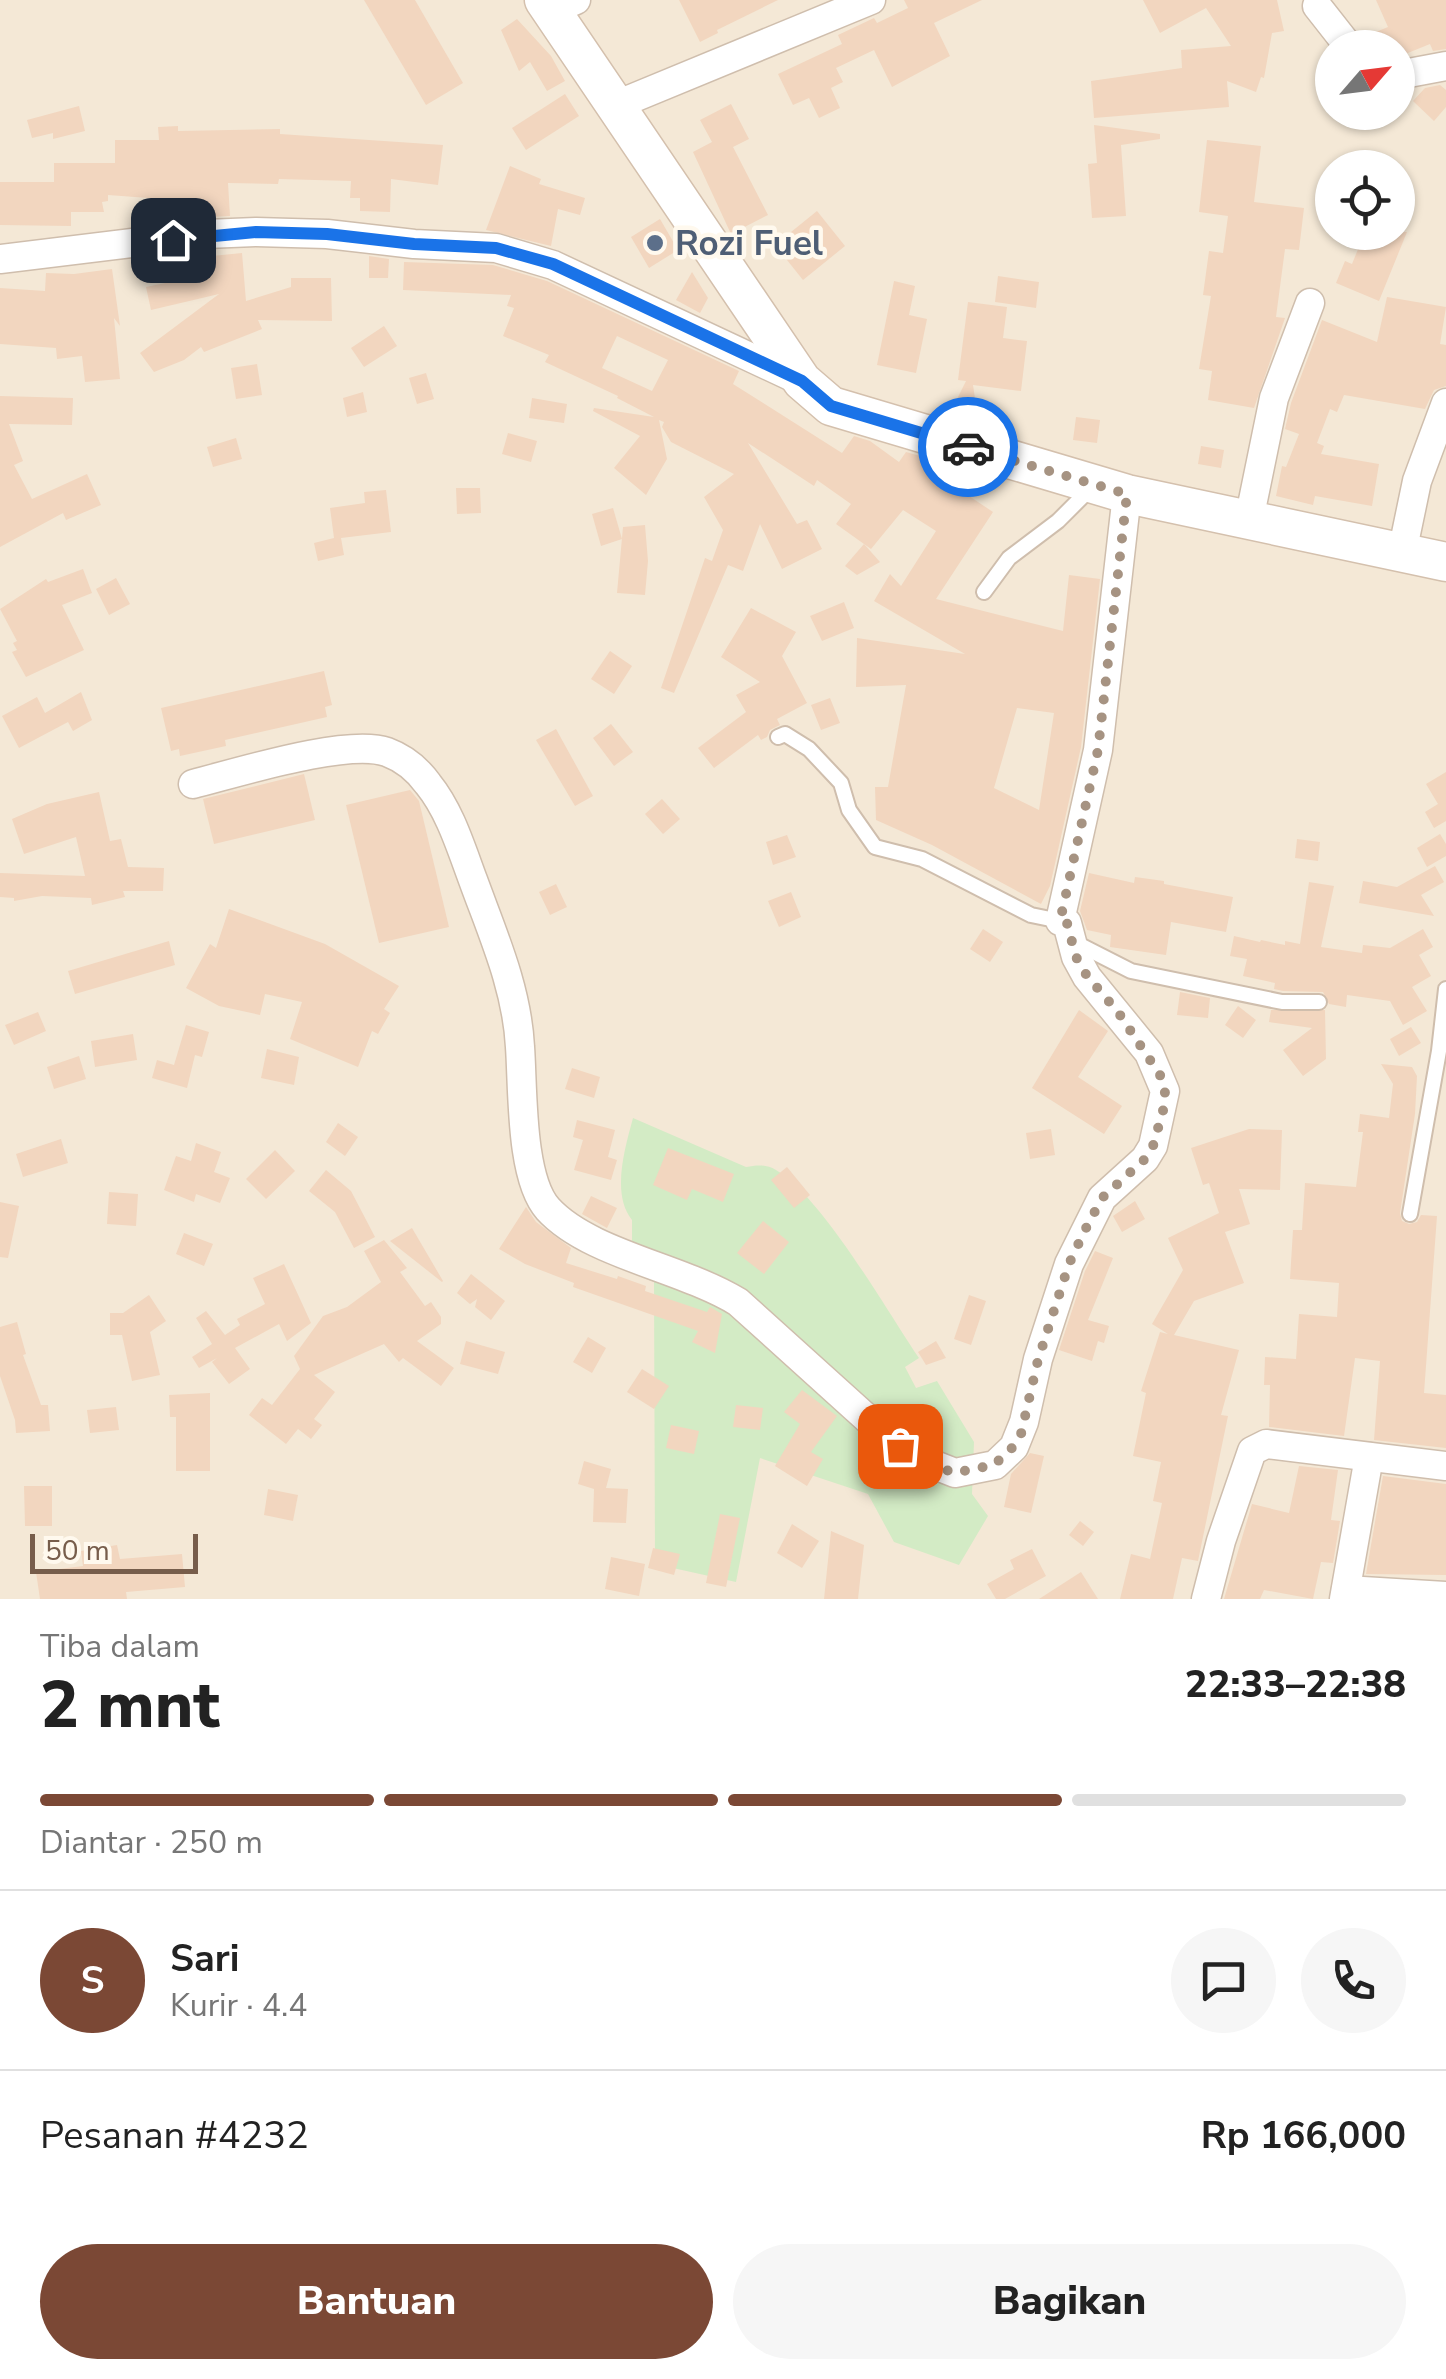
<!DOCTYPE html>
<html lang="id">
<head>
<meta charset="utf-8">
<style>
  body { margin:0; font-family:"Nunito Sans",sans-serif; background:#f6f6f6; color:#222; height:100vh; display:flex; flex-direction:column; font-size:38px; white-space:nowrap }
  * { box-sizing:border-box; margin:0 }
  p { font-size:32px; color:#767676 }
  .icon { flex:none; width:55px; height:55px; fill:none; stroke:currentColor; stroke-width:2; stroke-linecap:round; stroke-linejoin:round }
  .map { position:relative; height:1599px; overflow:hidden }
  .drawer { display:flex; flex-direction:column; background:#fff; flex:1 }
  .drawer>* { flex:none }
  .needle { width:65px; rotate:62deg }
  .controls { position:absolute; left:1315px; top:30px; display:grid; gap:20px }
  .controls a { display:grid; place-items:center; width:100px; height:100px; border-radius:50%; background:#fff; box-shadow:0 2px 8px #0004; font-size:50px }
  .scale { position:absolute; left:30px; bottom:25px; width:168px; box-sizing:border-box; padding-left:10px; border:5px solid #775d4b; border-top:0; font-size:28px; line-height:35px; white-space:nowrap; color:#775d4b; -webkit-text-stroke:8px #fff9ee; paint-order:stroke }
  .pin { position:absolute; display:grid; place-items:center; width:85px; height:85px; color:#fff; margin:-42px; border-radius:20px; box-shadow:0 5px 15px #0006 }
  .courier { position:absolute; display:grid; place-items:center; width:100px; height:100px; margin:-50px; border:8px solid #1a73e8; border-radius:50%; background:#fff; color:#222; box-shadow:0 2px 12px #0007 }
  .head em { font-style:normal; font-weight:800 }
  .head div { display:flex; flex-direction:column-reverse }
  .head { display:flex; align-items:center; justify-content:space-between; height:170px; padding:0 40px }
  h1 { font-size:65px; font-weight:800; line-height:75px }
  .bar { display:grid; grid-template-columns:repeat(4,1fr); gap:15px 10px; align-content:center; height:120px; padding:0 40px }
  .bar i { height:12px; border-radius:8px; background:#e0e0e0 }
  .bar .selected { background:#7b4835 }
  .bar p { grid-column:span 4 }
  .line { display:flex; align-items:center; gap:25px; padding:0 40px; border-top:2px solid #e0e0e0 }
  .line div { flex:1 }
  .round { display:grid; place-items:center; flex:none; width:105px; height:105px; border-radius:52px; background:#f6f6f6 }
  .cta { display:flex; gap:20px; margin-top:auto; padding:20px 40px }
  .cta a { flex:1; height:115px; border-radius:60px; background:#7b4835; color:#fff; font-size:40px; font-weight:800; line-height:115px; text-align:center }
  .cta a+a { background:#f6f6f6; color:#222 }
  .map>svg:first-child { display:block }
  .residential { fill:#f4e8d6; fill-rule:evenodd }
  .green { fill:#d3ebc5 }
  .building { fill:#f2d6bf; fill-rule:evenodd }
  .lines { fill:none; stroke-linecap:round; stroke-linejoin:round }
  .lane-casing { stroke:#cfbead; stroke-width:18 }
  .street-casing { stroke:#cfbead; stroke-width:31 }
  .secondary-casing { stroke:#d4c0ad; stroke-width:41 }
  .lane { stroke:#fff; stroke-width:14 }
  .street { stroke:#fff; stroke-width:28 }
  .secondary { stroke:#fff; stroke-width:38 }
  .done { stroke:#a69382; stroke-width:10; stroke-dasharray:0 18 }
  .route { stroke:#1a73e8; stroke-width:12 }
  .service-dot { fill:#5c6f8a; stroke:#fff9ee; stroke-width:4 }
  .labels { text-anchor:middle; stroke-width:9; stroke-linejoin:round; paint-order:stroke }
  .service-label { font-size:35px; font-weight:bold; fill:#4e5e75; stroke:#fff9ee; text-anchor:start }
</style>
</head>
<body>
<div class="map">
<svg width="1446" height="1599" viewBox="0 0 1446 1599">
  <rect width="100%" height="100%" fill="#fdf6e8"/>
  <path class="residential" d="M0,0H1446V1599H0ZM1332,48H1398V112H1332ZM1332,168H1398V232H1332Z"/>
  <path class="green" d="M633,1118L746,1167C757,1165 766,1164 776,1170C822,1197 887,1311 919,1358L905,1367L916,1388L937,1381L974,1442L972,1494L988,1516L959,1565L894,1542L868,1494L760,1458L736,1582L655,1564L654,1281L632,1245V1220C611,1194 625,1148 633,1118Z"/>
  <g class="building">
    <path d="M364,0H415L463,83L426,105Z"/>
    <path d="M679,0H778L717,30L718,33L700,42Z"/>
    <path d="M904,0H982L934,23L950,56L892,87L874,50L836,68L843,82L831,88L840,108L819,118L809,98L793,105L778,74L842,44L838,35L874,18L877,23L908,8Z"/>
    <path d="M1143,0H1277L1284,31L1272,33L1264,78L1261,77L1256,92L1227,81L1229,107L1094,118L1091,81L1182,68L1181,50L1231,46L1206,8L1160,33Z"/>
    <path d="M1376,0H1446V49L1433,51L1430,44L1398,57V48H1376L1371,34L1388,27Z"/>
    <path d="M517,19L551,56L565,81L547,91L530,62L519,71L501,30Z"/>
    <path d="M1440,85L1446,90V107L1434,121L1413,101L1425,88Z"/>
    <path d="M565,94L579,116L526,150L512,128Z"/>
    <path d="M731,104L749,139L733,147L768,215L731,234L693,152L712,142L700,120Z"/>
    <path d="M79,106L85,131L53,139V133L32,138L27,120Z"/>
    <path d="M1094,125L1160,134V139L1121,145L1126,216L1092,218L1088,164L1097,163Z"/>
    <path d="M178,126V131L280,129V134L443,145L438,185L391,179L390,212L360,211V198H350L351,181L279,179L278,184L228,183L230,216L190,218V215L163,216L162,199L108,195V201L102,202L104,212H71V226L0,225V182H54V163H115V140H159L158,127Z"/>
    <path d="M1207,140L1261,146L1254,202L1304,208L1299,250L1285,249L1276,317L1285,318L1254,408L1208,400L1212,371L1199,369L1211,296L1203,295L1209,251L1223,253L1228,216L1199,212Z"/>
    <path d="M510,166L541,179L539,184L585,198L580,215L558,209L551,246L486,230Z"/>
    <path d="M817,211L845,246L803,280L775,245Z"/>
    <path d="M660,219L678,250L649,268L631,237Z"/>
    <path d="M1365,232H1407L1379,301L1336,283L1345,261L1352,264Z"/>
    <path d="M242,253L246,301L291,287V278H331L332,321L258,320L262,329L204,352L201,347L184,360L154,372L140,353L219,294L151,310L146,287L165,283L161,261L192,255V258Z"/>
    <path d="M369,256L389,259L388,278H369Z"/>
    <path d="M404,262L493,265L547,281L739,371L733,384L842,453L854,436L870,441L899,462L906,452L959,467L961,469L951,484L993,512L936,599L1063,631L1069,575L1100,579L1081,747L1050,886L1041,904L932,845L876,820L875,787H888L906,685L856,687L857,638L965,654L874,601L890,574L901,586L936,531L903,510L871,549L836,524L851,504L817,480L814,486L748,443L797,524L807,520L822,549L782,569L760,524L743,571L728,565L674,693L661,688L705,558L712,561L723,530L704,497L734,474L671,442L662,427L664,422L659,420L667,459L646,495L614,468L640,436L593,411L594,408L654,417L617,398L618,396L545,362L549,355L503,336L514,308L507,306L511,295L403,290ZM617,336L668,360L652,391L602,368ZM1017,708L1054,713L1039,810L994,788Z"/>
    <path d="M112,269L120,326L114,318L120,379L85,382L82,356L57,359L56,348L0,344V288L45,291L46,273L74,274Z"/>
    <path d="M692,272L708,298L700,313L676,300Z"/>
    <path d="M998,276L1039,282L1036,308L995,302Z"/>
    <path d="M894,281L915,286L909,315L927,319L916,373L877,365Z"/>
    <path d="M1387,297L1446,307L1440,344L1446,345V386L1434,390L1425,409L1344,395L1337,412L1330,409L1317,443L1324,446L1321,454L1379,464L1372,506L1315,496L1313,505L1276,496L1282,466L1286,467L1299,434L1285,429L1291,403L1322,320L1377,342Z"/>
    <path d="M968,302L1007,307L1003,338L1027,341L1021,391L973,385L976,405L969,412L964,413L959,410L956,401L966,381L958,380Z"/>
    <path d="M384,326L397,346L364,367L351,348Z"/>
    <path d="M257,364L262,395L236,399L231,368Z"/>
    <path d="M426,373L434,399L417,404L409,378Z"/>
    <path d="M363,392L367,412L347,417L343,398Z"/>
    <path d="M0,396L73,398L72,425L9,424L23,461L14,465L32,499L87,474L101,505L66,520L63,513L0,547Z"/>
    <path d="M532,398L567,404L564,423L529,418Z"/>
    <path d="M1076,417L1100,420L1097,443L1073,440Z"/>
    <path d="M508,433L537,441L531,462L502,454Z"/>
    <path d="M236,438L242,459L213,467L207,447Z"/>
    <path d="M1201,446L1224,450L1221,468L1198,464Z"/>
    <path d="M456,488H480L481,513L457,514Z"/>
    <path d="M386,490L391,532L341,538L344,555L318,561L314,543L334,538L330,508L365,503L364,492Z"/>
    <path d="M613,508L622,539L601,546L592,514Z"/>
    <path d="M645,525L648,561L645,595L617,593L623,527Z"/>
    <path d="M864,544L880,562L857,575L845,566Z"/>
    <path d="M83,569L92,593L62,605L84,650L26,677L12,652L17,650L13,643L17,641L0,609L46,579L48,582Z"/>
    <path d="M116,578L130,604L109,615L96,589Z"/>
    <path d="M844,602L854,628L822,641L810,616Z"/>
    <path d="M751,608L796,632L782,656L807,703L777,719L780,725L770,730L767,737L761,740L758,735L714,768L698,748L746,712L736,695L760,682L721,657Z"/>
    <path d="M610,651L632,666L614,694L591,679Z"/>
    <path d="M324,671L332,705L325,707L327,717L225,740L226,746L180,756L179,749L171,751L161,708Z"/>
    <path d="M81,692L92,720L73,731L68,722L19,748L2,716L37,697L45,713Z"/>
    <path d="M830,698L840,723L821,730L811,705Z"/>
    <path d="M611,724L633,752L614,766L593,738Z"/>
    <path d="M556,729L593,796L575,806L536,740Z"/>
    <path d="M1446,772V821L1434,828L1425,812L1438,804L1426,784Z"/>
    <path d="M304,774L315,820L214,844L203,799Z"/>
    <path d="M410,790L419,801L449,927L379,943L346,805Z"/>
    <path d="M99,792L110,841L121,839L128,867L164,868L163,891H123L125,897L92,905L91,898L42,896L14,901V898L0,897V873L85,876L76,837L24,854L12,819L47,804Z"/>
    <path d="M662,799L680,819L663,834L645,814Z"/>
    <path d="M1440,834L1446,844V856L1427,867L1417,848Z"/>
    <path d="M787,835L796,857L773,865L766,842Z"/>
    <path d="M1297,839L1320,842L1318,861L1295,858Z"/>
    <path d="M1435,866L1444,882L1421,895L1434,916L1359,903L1363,881L1397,887Z"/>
    <path d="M1089,873L1134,883L1135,877L1164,881V884L1233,897L1226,932L1171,922L1166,955L1110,947L1111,935L1087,930L1080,911Z"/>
    <path d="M1309,882L1334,886L1321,947L1362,953L1363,945L1390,948L1423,929L1433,947L1419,955L1431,976L1412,987L1427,1011L1403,1025L1390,1001L1347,995L1346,1007L1329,1004L1323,992L1283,991L1274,989L1275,983L1243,976L1247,959L1230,956L1234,936L1260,942L1261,940L1285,945V941L1300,944Z"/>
    <path d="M556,884L567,907L550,915L539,892Z"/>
    <path d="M791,892L801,917L779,927L768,901Z"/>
    <path d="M229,909L325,944L399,986L384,1009L390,1013L378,1034L372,1031L358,1067L290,1039L302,1002L265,994L260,1015L219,1006L186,988L210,944L216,948Z"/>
    <path d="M983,929L1003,942L990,962L970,949Z"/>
    <path d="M169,941L175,965L75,994L68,971Z"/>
    <path d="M1180,992L1210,998L1208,1018L1177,1015Z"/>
    <path d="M1238,1006L1256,1020L1243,1038L1225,1025Z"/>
    <path d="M1079,1010L1108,1031L1078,1077L1122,1106L1104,1134L1032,1088Z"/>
    <path d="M1271,1010H1325L1326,1059L1303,1076L1283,1050L1312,1028L1269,1022Z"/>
    <path d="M38,1012L46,1031L14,1045L5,1025Z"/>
    <path d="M186,1025L209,1032L202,1057L195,1055L187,1088L152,1078L157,1060L174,1065Z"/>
    <path d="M1411,1027L1421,1043L1399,1056L1390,1039Z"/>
    <path d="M133,1034L137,1060L95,1067L91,1041Z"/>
    <path d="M267,1049L299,1057L294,1085L261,1078Z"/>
    <path d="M79,1056L86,1079L54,1089L47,1067Z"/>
    <path d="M1381,1064L1412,1067L1417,1076L1415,1114L1400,1213L1402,1221L1409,1224L1417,1222L1421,1215L1437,1216L1424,1393L1446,1395V1448L1374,1440L1380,1361L1355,1358L1344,1436L1269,1427L1270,1385H1264L1265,1357L1296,1359L1299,1314L1337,1317L1339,1283L1290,1279L1293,1230H1302L1305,1183L1356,1187L1363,1132H1358L1360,1114L1389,1118L1393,1084Z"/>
    <path d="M572,1068L600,1077L594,1098L565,1089Z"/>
    <path d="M577,1120L615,1130L608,1157L617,1160L611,1180L574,1170L583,1140L573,1137Z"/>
    <path d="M338,1123L358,1137L345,1156L326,1142Z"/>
    <path d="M1051,1129L1055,1155L1030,1159L1026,1133Z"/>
    <path d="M1249,1129L1282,1130L1280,1190L1239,1189L1250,1224L1225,1232L1244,1283L1194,1301L1174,1335L1239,1350L1221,1415L1228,1416L1198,1561L1182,1558L1173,1599H1120L1131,1554L1150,1559L1162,1503L1153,1501L1161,1462L1133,1456L1146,1393L1141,1391L1160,1332L1168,1334L1152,1324L1183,1270L1168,1238L1219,1213L1209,1183L1203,1185L1191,1148Z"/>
    <path d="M61,1139L68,1163L23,1177L16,1154Z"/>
    <path d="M196,1143L221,1152L214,1172L230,1178L220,1203L196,1194L194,1202L164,1190L176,1156L191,1161Z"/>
    <path d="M668,1148L734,1174L723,1202L692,1189L687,1200L653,1185Z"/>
    <path d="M275,1150L295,1171L266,1199L246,1179Z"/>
    <path d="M787,1167L810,1195L794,1208L771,1180Z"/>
    <path d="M326,1170L351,1191L375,1237L354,1248L335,1212L309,1191Z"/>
    <path d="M109,1192L138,1194L136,1226L107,1224Z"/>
    <path d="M591,1196L617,1208L607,1228L582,1214Z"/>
    <path d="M1135,1201L1145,1219L1122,1232L1113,1216Z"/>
    <path d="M0,1202L19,1206L8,1258L0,1257Z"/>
    <path d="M526,1207L536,1222L571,1248L566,1263L617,1279L618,1276L646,1286L645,1291L707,1312L710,1307L722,1314L715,1353L692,1342L698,1331L573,1287L574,1283L525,1264L499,1249Z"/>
    <path d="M763,1221L789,1242L764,1274L737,1253Z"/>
    <path d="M412,1228L443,1281L442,1282L390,1241Z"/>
    <path d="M184,1233L213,1244L204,1266L176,1254Z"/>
    <path d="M384,1240L407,1268L400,1272L425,1306L431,1302L441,1317V1324L417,1341L454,1368L441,1386L403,1358L399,1362L384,1344L314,1375L335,1392L314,1419L322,1425L311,1439L298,1429L286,1444L249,1415L262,1398L272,1405L300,1369L294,1356L323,1316L347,1307L381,1282L364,1251Z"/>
    <path d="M1095,1251L1113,1258L1088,1320L1109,1326L1104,1343L1098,1341L1092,1361L1059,1350L1085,1271Z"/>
    <path d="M284,1264L311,1323L287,1341L279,1324L235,1348L250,1369L229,1384L212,1362L217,1358L199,1368L192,1357L212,1344L196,1318L206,1311L225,1335L240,1325L237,1319L265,1304L253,1278Z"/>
    <path d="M471,1274L505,1301L491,1320L475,1307L477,1299L470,1304L457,1293Z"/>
    <path d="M149,1295L166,1321L150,1332L160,1375L132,1381L122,1335H110V1313H123Z"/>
    <path d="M969,1295L986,1301L971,1345L954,1339Z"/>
    <path d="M17,1322L26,1354L23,1355L41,1405H48L50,1431L16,1433L15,1420L0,1376V1327Z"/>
    <path d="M588,1337L606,1348L592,1373L573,1362Z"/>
    <path d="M466,1341L505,1352L498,1374L460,1364Z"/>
    <path d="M936,1341L946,1358L926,1365L918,1352Z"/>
    <path d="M642,1369L669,1386L654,1409L627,1392Z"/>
    <path d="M802,1390L837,1416L811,1452L823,1459L807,1486L775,1466L800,1424L784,1412Z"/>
    <path d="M210,1393V1471H176V1417H170L169,1395Z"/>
    <path d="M736,1405L763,1408L760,1430L733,1427Z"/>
    <path d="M116,1407L119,1430L90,1433L87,1410Z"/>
    <path d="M671,1425L699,1431L694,1454L666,1448Z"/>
    <path d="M1030,1453L1044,1456L1031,1513L1004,1507L1011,1474Z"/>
    <path d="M584,1461L611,1469L606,1488L628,1489L626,1523L593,1522L594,1489L578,1484Z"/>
    <path d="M1299,1466L1338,1470L1331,1520L1340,1521L1333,1563L1321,1562L1313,1599L1264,1590L1260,1599H1224L1252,1504L1289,1513Z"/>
    <path d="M1383,1476L1446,1484V1575L1366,1574Z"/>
    <path d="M24,1486H52V1526H25Z"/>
    <path d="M268,1489L298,1495L293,1521L264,1515Z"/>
    <path d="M720,1514L740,1518L726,1587L706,1583Z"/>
    <path d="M1080,1521L1094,1532L1083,1546L1069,1535Z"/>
    <path d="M792,1524L819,1541L802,1568L777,1553Z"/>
    <path d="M831,1531L864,1545L858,1599H824Z"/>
    <path d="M117,1545L120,1559L182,1554L185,1587L126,1592L127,1599H40L36,1572L83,1566L81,1551Z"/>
    <path d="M653,1548L680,1554L674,1575L648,1568Z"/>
    <path d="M1032,1549L1046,1576L1005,1599H996L987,1584L1014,1569L1010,1560Z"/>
    <path d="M611,1557L645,1564L639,1596L605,1589Z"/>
    <path d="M1081,1572L1098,1599H1039Z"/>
  </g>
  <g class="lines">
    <defs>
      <g id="lane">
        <path d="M984,592L1009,558L1058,521L1093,486"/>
        <path d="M778,737L785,734L809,749L841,783L849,810L875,847L922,859L1031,915L1060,921"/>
        <path d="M1072,941L1131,971L1282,1002H1319"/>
        <path d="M1410,1214L1439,1051L1446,989"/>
      </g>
      <g id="street">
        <path d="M1317,6L1350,48"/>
        <path d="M551,11L576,0"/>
        <path d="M1398,75L1446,66"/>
        <path d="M614,106L871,0"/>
        <path d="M0,259L206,234L256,232L327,234L414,244L496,248L553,265L801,381"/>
        <path d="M1249,520L1274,398L1310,303"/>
        <path d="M1402,553L1417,481L1446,403"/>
        <path d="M193,784C237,773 347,738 387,752C403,758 418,770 428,784C450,811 461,848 473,880C493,935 517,988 520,1047C523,1088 520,1178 548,1209C589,1254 683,1268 738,1302L871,1422L917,1458L955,1473L995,1465L1014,1447L1024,1422L1038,1359L1069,1264L1102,1198L1145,1159L1153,1146L1165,1091L1149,1053L1087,977L1076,957L1067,923L1060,921L1098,750L1127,494"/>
        <path d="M1346,1590L1446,1596"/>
        <path d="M1206,1599L1221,1541L1252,1451L1266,1444L1446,1466"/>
        <path d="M1344,1599L1369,1457"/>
      </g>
      <path id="secondary" d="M544,0L802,381L831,406L1127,494L1446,562"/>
    </defs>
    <use href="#lane" class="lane-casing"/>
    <use href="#street" class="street-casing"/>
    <use href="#secondary" class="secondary-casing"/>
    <use href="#lane" class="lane"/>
    <use href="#street" class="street"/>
    <use href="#secondary" class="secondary"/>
  </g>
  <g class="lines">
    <path class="done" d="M900,1446L916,1458L954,1473L994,1465L1014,1446L1021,1434L1038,1360L1069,1264L1084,1232L1102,1198L1145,1159L1153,1146L1164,1107L1165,1091L1160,1075L1118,1012L1087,976L1076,957L1067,923L1060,921L1098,750L1127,494L968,447"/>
    <path class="route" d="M173,240L256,232L327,234L414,244L496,248L553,264L802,381L831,406L968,447"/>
  </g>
  <circle class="service-dot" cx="655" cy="243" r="10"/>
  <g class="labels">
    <g class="service-label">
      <text x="675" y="255">Rozi Fuel</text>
    </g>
  </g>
</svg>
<div class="controls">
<a><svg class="needle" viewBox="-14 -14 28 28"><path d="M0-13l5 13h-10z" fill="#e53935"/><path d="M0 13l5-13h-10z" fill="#767676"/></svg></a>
<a><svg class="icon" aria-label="locate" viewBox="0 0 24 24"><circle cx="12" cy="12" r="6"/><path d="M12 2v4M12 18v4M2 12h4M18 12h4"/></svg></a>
</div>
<div class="scale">50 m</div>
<div class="pin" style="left:900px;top:1446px;background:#ea580c"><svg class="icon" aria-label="bag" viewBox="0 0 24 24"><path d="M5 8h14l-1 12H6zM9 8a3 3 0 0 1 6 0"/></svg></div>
<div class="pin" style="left:173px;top:240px;background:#1f2937"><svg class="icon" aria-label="home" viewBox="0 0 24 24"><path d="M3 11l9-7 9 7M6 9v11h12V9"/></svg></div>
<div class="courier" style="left:968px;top:447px"><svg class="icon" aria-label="car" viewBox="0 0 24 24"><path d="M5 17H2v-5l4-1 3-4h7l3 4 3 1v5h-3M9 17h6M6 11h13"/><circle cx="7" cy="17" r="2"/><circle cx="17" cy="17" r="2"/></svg></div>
</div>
<section class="drawer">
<div class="head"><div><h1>2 mnt</h1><p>Tiba dalam</p></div><em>22:33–22:38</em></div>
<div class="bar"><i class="selected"></i><i class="selected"></i><i class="selected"></i><i></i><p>Diantar · 250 m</p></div>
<div class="line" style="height:180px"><b class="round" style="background:#7b4835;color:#fff">S</b><div><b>Sari</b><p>Kurir · 4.4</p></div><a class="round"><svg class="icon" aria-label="chat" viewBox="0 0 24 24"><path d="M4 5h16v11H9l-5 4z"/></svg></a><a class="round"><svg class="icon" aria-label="phone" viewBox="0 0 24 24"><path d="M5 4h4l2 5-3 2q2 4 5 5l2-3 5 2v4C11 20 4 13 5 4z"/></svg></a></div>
<div class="line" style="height:130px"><div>Pesanan #4232</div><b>Rp 166,000</b></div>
<div class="cta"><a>Bantuan</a><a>Bagikan</a></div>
</section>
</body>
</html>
